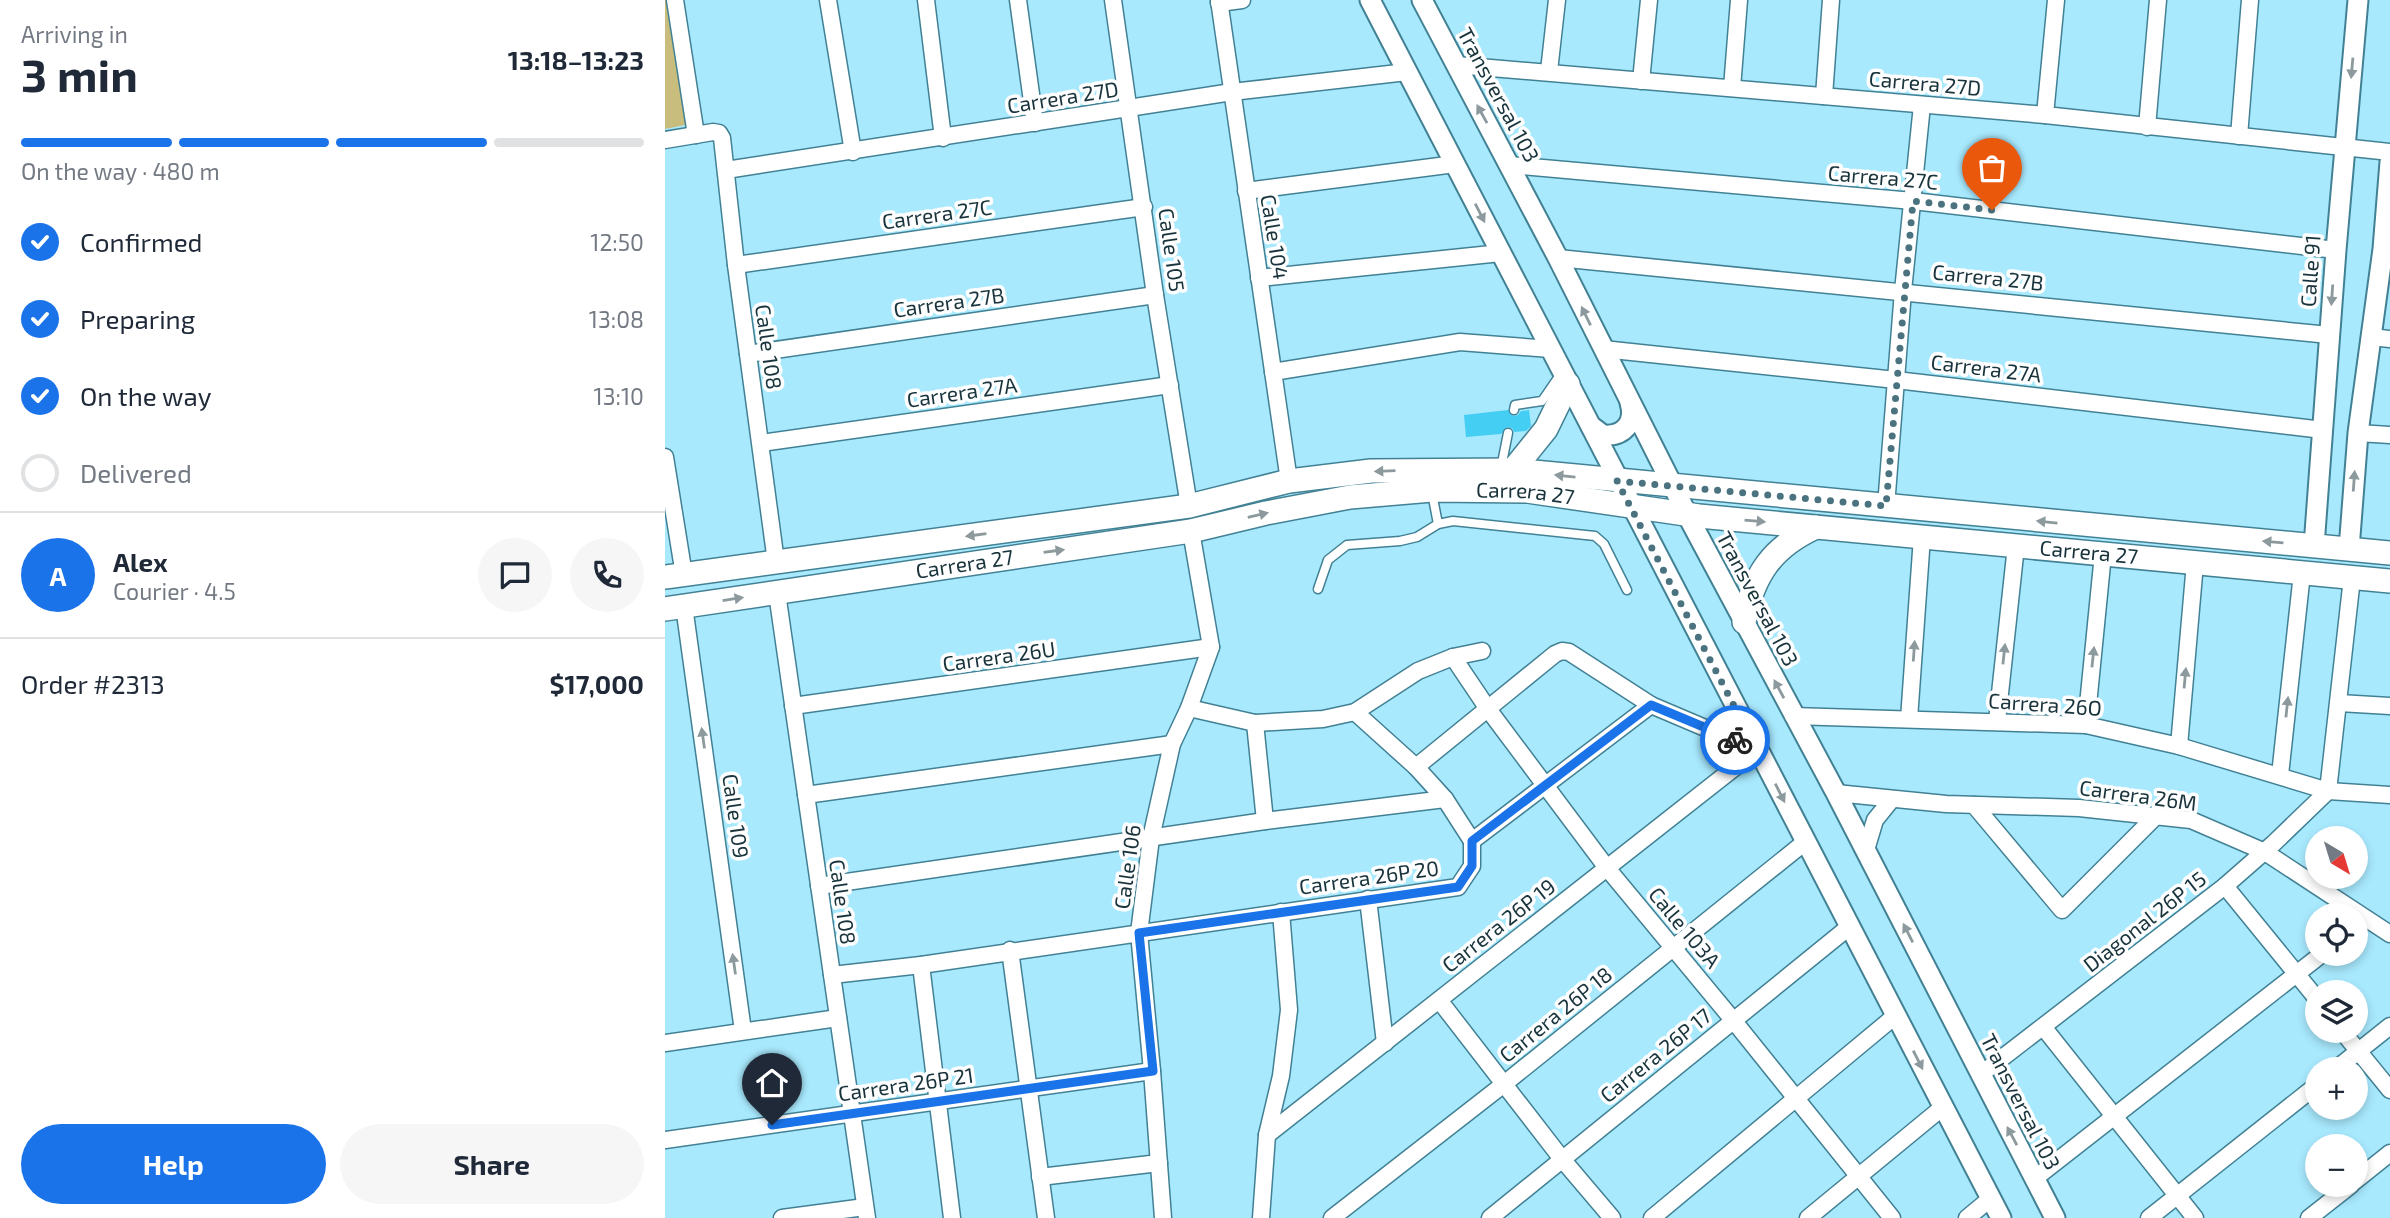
<!DOCTYPE html>
<html lang="en">
<head>
<meta charset="utf-8">
<style>
  body { margin:0; font-family:"Exo 2",sans-serif; background:#f6f6f7; color:#1f2937; height:100vh; display:flex; flex-direction:column; font-size:26px; white-space:nowrap }
  * { box-sizing:border-box; margin:0 }
  p { font-size:23px; color:#747a83 }
  .icon { flex:none; width:38px; height:38px; fill:none; stroke:currentColor; stroke-width:2; stroke-linecap:round; stroke-linejoin:round }
  .map { position:relative; flex:1; overflow:hidden }
  .details { display:flex; flex-direction:column; background:#fff; width:665px }
  .details>* { flex:none }
  .needle { width:46px; rotate:142deg }
  .buttons { position:absolute; left:1640px; top:826px; display:grid; gap:14px }
  .buttons a { display:grid; place-items:center; width:63px; height:63px; border-radius:50%; background:#fff; box-shadow:0 4px 10px #0003; font-size:35px }
  .pin { position:absolute; display:grid; place-items:center; width:60px; height:60px; color:#fff; margin:-72px -30px; border-radius:50% 50% 50% 0; rotate:-45deg; box-shadow:0 0 7px #0007 }
  .pin .icon { rotate:45deg }
  .courier { position:absolute; display:grid; place-items:center; width:70px; height:70px; margin:-35px; border:5px solid #1a73e8; border-radius:50%; background:#fff; color:#222; box-shadow:0 2px 9px #0007 }
  .summary em { font-style:normal; font-weight:700 }
  .summary div { display:flex; flex-direction:column-reverse }
  .summary { display:flex; align-items:center; justify-content:space-between; height:119px; padding:0 21px }
  h1 { font-size:46px; font-weight:700; line-height:52px }
  .bar { display:grid; grid-template-columns:repeat(4,1fr); gap:10px 7px; align-content:center; height:84px; padding:0 21px }
  .bar i { height:9px; border-radius:5px; background:#e0e1e3 }
  .bar .on { background:#1a73e8 }
  .bar p { grid-column:span 4 }
  .line { display:flex; align-items:center; gap:18px; padding:0 21px; border-top:2px solid #e0e1e3 }
  .line div { flex:1 }
  .round { display:grid; place-items:center; flex:none; width:74px; height:74px; border-radius:37px; background:#f6f6f7 }
  ol { padding:0 21px; list-style:none }
  li { display:flex; align-items:center; gap:21px; height:77px }
  li p { margin-inline-start:auto }
  li .icon { padding:7px; border-radius:50%; background:#1a73e8; color:#fff; stroke-width:4 }
  li:last-child { color:#747a83 }
  li i { width:38px; height:38px; border:4px solid #e0e1e3; border-radius:50% }
  .action { display:flex; gap:14px; margin-top:auto; padding:14px 21px }
  .action a { flex:1; height:80px; border-radius:42px; background:#1a73e8; color:#fff; font-size:28px; font-weight:700; line-height:80px; text-align:center }
  .action a+a { background:#f6f6f7; color:#1f2937 }
  main { display:flex; flex:1; min-height:0 }
  .map>svg:first-child { display:block }
  .green { fill:#c8bd7c }
  .building { fill:#44cef3 }
  .lines { fill:none; stroke-linecap:round; stroke-linejoin:round }
  .service-casing { stroke:#428194; stroke-width:11 }
  .minor-casing { stroke:#428194; stroke-width:19 }
  .tertiary-casing { stroke:#428194; stroke-width:23 }
  .secondary-casing { stroke:#428194; stroke-width:26 }
  .service { stroke:#fff; stroke-width:8 }
  .minor { stroke:#fff; stroke-width:16 }
  .tertiary { stroke:#fff; stroke-width:19 }
  .secondary { stroke:#fff; stroke-width:23 }
  .oneway { fill:#8c999d }
  .done { stroke:#4a737f; stroke-width:7; stroke-dasharray:0 12.6 }
  .route { stroke:#1a73e8; stroke-width:9 }
  .labels { text-anchor:middle; stroke-width:7; stroke-linejoin:round; paint-order:stroke }
  .street-label { font-size:21px; fill:#18333b; stroke:#fefefe }
</style>
</head>
<body>
<main>
<section class="details">
<div class="summary"><div><h1>3 min</h1><p>Arriving in</p></div><em>13:18–13:23</em></div>
<div class="bar"><i class="on"></i><i class="on"></i><i class="on"></i><i></i><p>On the way · 480 m</p></div>
<ol>
<li><svg class="icon" aria-label="check" viewBox="0 0 24 24"><path d="M5 12l5 5 9-10"/></svg>Confirmed<p>12:50</p></li>
<li><svg class="icon" aria-label="check" viewBox="0 0 24 24"><path d="M5 12l5 5 9-10"/></svg>Preparing<p>13:08</p></li>
<li><svg class="icon" aria-label="check" viewBox="0 0 24 24"><path d="M5 12l5 5 9-10"/></svg>On the way<p>13:10</p></li>
<li><i></i>Delivered</li>
</ol>
<div class="line" style="height:126px"><b class="round" style="background:#1a73e8;color:#fff">A</b><div><b>Alex</b><p>Courier · 4.5</p></div><a class="round"><svg class="icon" aria-label="chat" viewBox="0 0 24 24"><path d="M4 5h16v11H9l-5 4z"/></svg></a><a class="round"><svg class="icon" aria-label="phone" viewBox="0 0 24 24"><path d="M5 4h4l2 5-3 2q2 4 5 5l2-3 5 2v4C11 20 4 13 5 4z"/></svg></a></div>
<div class="line" style="height:91px"><div>Order #2313</div><b>$17,000</b></div>
<div class="action"><a>Help</a><a>Share</a></div>
</section>
<div class="map">
<svg width="1725" height="1218" viewBox="0 0 1725 1218">
  <rect width="100%" height="100%" fill="#a8e9fe"/>
  <path class="green" d="M0,0H2L25,124L0,129Z"/>
  <path class="building" d="M843,410L848,416L853,415L856,411L864,410L866,426L861,431L849,432L847,428L842,427L836,434L801,437L799,415Z"/>
  <g class="lines">
    <defs>
      <g id="service">
        <path d="M849,410L850,405L877,401L897,372"/>
        <path d="M836,468L843,433"/>
        <path d="M767,493L773,524L788,521L930,536L939,544L962,590"/>
        <path d="M653,589L663,560L682,545L735,541L752,537L773,524"/>
      </g>
      <g id="minor">
        <path d="M10,0L31,135"/>
        <path d="M163,0L188,152"/>
        <path d="M261,0L278,138"/>
        <path d="M353,0L370,123"/>
        <path d="M448,0L490,295L524,506"/>
        <path d="M554,0L624,481"/>
        <path d="M554,3L577,0"/>
        <path d="M791,65L1380,115L1725,152"/>
        <path d="M884,71L892,0"/>
        <path d="M976,81L984,0"/>
        <path d="M1067,88L1074,0"/>
        <path d="M1159,96L1166,0"/>
        <path d="M1380,115L1391,0"/>
        <path d="M1482,127L1493,0"/>
        <path d="M1574,136L1585,0"/>
        <path d="M0,140L48,132L54,133L57,138L71,265L111,562"/>
        <path d="M845,165L1248,201L1671,250"/>
        <path d="M61,170L567,92L742,72"/>
        <path d="M581,191L790,164"/>
        <path d="M893,258L1664,335"/>
        <path d="M71,265L479,207"/>
        <path d="M594,278L836,253"/>
        <path d="M1706,337L1725,339"/>
        <path d="M938,349L1231,380L1658,430"/>
        <path d="M83,354L490,295"/>
        <path d="M608,372L795,342L885,349"/>
        <path d="M1693,433L1725,435"/>
        <path d="M96,443L505,385"/>
        <path d="M0,457L19,575"/>
        <path d="M1221,506L1238,291L1257,105"/>
        <path d="M112,593L202,1218"/>
        <path d="M19,606L78,1031"/>
        <path d="M788,657L823,709L942,868L1068,1020L1227,1218"/>
        <path d="M1674,703L1725,706"/>
        <path d="M128,706L546,647"/>
        <path d="M524,708L590,723L658,719L690,712L753,671L788,657L817,651"/>
        <path d="M690,712L751,767L780,799L807,841"/>
        <path d="M1128,716L1421,725L1514,746L1663,791L1725,795"/>
        <path d="M1244,719L1257,537"/>
        <path d="M1332,721L1351,546"/>
        <path d="M590,723L600,821"/>
        <path d="M1421,725L1438,554"/>
        <path d="M1514,746L1530,563"/>
        <path d="M1615,775L1637,573"/>
        <path d="M1663,791L1687,578"/>
        <path d="M1171,793L1281,804L1414,808L1526,820L1600,852L1725,934"/>
        <path d="M141,795L507,744"/>
        <path d="M1309,805L1397,910L1491,816"/>
        <path d="M807,841L986,705"/>
        <path d="M1201,850L1210,820L1227,799"/>
        <path d="M154,886L600,821L780,799"/>
        <path d="M1560,886L1652,999"/>
        <path d="M703,899L720,1043"/>
        <path d="M345,950L381,1218"/>
        <path d="M256,965L287,1218"/>
        <path d="M167,975L256,965L793,887L807,866V841"/>
        <path d="M774,1000L897,1159L947,1218"/>
        <path d="M1379,1028L1530,1218"/>
        <path d="M1677,1031L1725,1090"/>
        <path d="M0,1043L173,1018"/>
        <path d="M1671,1069L1725,1026"/>
        <path d="M1315,1075L1560,886L1608,844L1663,791"/>
        <path d="M602,1135L1092,750L986,705L904,652L897,651L890,654L751,767"/>
        <path d="M0,1140L487,1071"/>
        <path d="M375,1177L494,1163"/>
        <path d="M1369,1179L1657,954"/>
        <path d="M1690,1181L1725,1153"/>
        <path d="M117,1218L200,1207"/>
        <path d="M498,1218L487,1071L474,933L486,838L507,744L524,708L546,647L526,531"/>
        <path d="M596,1218L602,1135L616,1076L624,1010L616,912"/>
        <path d="M667,1218L839,1084L1140,842"/>
        <path d="M825,1218L1184,927"/>
        <path d="M987,1218L1230,1016"/>
        <path d="M1143,1218L1278,1107"/>
        <path d="M1302,1218L1325,1199"/>
        <path d="M1484,1218L1652,1085"/>
        <path d="M1644,1218L1686,1185"/>
      </g>
      <g id="tertiary">
        <path d="M705,0L1336,1218"/>
        <path d="M757,0L893,258L1027,524L1171,793L1390,1218"/>
        <path d="M926,426L938,435C959,437 971,422 965,403"/>
        <path d="M1649,546L1671,250L1693,0"/>
        <path d="M1684,549L1693,433L1718,249L1725,162"/>
      </g>
      <g id="secondary">
        <path d="M848,470L881,429L903,384"/>
        <path d="M0,577L524,506L624,481L706,471L848,470L1725,553"/>
        <path id="s1" d="M0,609L526,531L601,513L685,497L767,490L862,491L1034,516L1725,581"/>
        <path d="M1079,622C1088,575 1107,547 1151,527"/>
      </g>
    </defs>
    <use href="#service" class="service-casing"/>
    <use href="#minor" class="minor-casing"/>
    <use href="#tertiary" class="tertiary-casing"/>
    <use href="#secondary" class="secondary-casing"/>
    <use href="#service" class="service"/>
    <use href="#minor" class="minor"/>
    <use href="#tertiary" class="tertiary"/>
    <use href="#secondary" class="secondary"/>
  </g>
  <defs><path id="oneway-solid" d="M-6-.8H1V-3.2L6.5 0L1 3.2V.8H-6Z" transform="scale(1.75)"/></defs>
  <g class="oneway">
    <use href="#oneway-solid" transform="translate(1687 68) rotate(95)"/>
    <use href="#oneway-solid" transform="translate(817 114) rotate(-119)"/>
    <use href="#oneway-solid" transform="translate(815 213) rotate(63)"/>
    <use href="#oneway-solid" transform="translate(1667 295) rotate(94)"/>
    <use href="#oneway-solid" transform="translate(921 316) rotate(-116)"/>
    <use href="#oneway-solid" transform="translate(720 471) rotate(178)"/>
    <use href="#oneway-solid" transform="translate(900 476) rotate(-174)"/>
    <use href="#oneway-solid" transform="translate(1689 481) rotate(-86)"/>
    <use href="#oneway-solid" transform="translate(593 515) rotate(-13)"/>
    <use href="#oneway-solid" transform="translate(1090 521) rotate(5)"/>
    <use href="#oneway-solid" transform="translate(1382 522) rotate(-174)"/>
    <use href="#oneway-solid" transform="translate(311 535) rotate(172)"/>
    <use href="#oneway-solid" transform="translate(1608 542) rotate(-175)"/>
    <use href="#oneway-solid" transform="translate(389 551) rotate(-8)"/>
    <use href="#oneway-solid" transform="translate(68 599) rotate(-9)"/>
    <use href="#oneway-solid" transform="translate(1249 651) rotate(-86)"/>
    <use href="#oneway-solid" transform="translate(1339 654) rotate(-84)"/>
    <use href="#oneway-solid" transform="translate(1428 657) rotate(-84)"/>
    <use href="#oneway-solid" transform="translate(1520 678) rotate(-85)"/>
    <use href="#oneway-solid" transform="translate(1114 689) rotate(-118)"/>
    <use href="#oneway-solid" transform="translate(1622 707) rotate(-84)"/>
    <use href="#oneway-solid" transform="translate(38 738) rotate(-98)"/>
    <use href="#oneway-solid" transform="translate(1115 793) rotate(63)"/>
    <use href="#oneway-solid" transform="translate(1243 933) rotate(-117)"/>
    <use href="#oneway-solid" transform="translate(69 964) rotate(-98)"/>
    <use href="#oneway-solid" transform="translate(1253 1060) rotate(63)"/>
    <use href="#oneway-solid" transform="translate(1347 1136) rotate(-118)"/>
  </g>
  <g class="lines">
    <path class="done" d="M1070,740L1092,750L952,481L1221,506L1248,201L1327,210"/>
    <path class="route" d="M107,1125L488,1071L474,933L793,887L807,866V841L986,705L1070,740"/>
  </g>
  <g class="labels">
    <g class="street-label">
      <text transform="translate(1260 84) rotate(5)" y="7">Carrera 27D</text>
      <text transform="translate(833 95) rotate(62)" y="7">Transversal 103</text>
      <text transform="translate(398 98) rotate(-9)" y="7">Carrera 27D</text>
      <text transform="translate(1218 178) rotate(5)" y="7">Carrera 27C</text>
      <text transform="translate(272 215) rotate(-8)" y="7">Carrera 27C</text>
      <text transform="translate(609 237) rotate(81)" y="7">Calle 104</text>
      <text transform="translate(506 250) rotate(82)" y="7">Calle 105</text>
      <text transform="translate(1646 271) rotate(-86)" y="7">Calle 91</text>
      <text transform="translate(1323 278) rotate(6)" y="7">Carrera 27B</text>
      <text transform="translate(284 303) rotate(-8)" y="7">Carrera 27B</text>
      <text transform="translate(103 347) rotate(82)" y="7">Calle 108</text>
      <text transform="translate(1321 369) rotate(7)" y="7">Carrera 27A</text>
      <text transform="translate(297 393) rotate(-8)" y="7">Carrera 27A</text>
      <text dy="7" stroke="none"><textPath href="#s1" startOffset="870">Carrera 27</textPath></text>
      <text dy="7" stroke="none"><textPath href="#s1" startOffset="1437">Carrera 27</textPath></text>
      <text dy="7" stroke="none"><textPath href="#s1" startOffset="303">Carrera 27</textPath></text>
      <text transform="translate(1092 599) rotate(62)" y="7">Transversal 103</text>
      <text transform="translate(334 657) rotate(-8)" y="7">Carrera 26U</text>
      <text transform="translate(1380 705) rotate(4)" y="7">Carrera 26O</text>
      <text transform="translate(1473 796) rotate(8)" y="7">Carrera 26M</text>
      <text transform="translate(70 816) rotate(82)" y="7">Calle 109</text>
      <text transform="translate(463 867) rotate(-82)" y="7">Calle 106</text>
      <text transform="translate(704 878) rotate(-8)" y="7">Carrera 26P 20</text>
      <text transform="translate(177 902) rotate(82)" y="7">Calle 108</text>
      <text transform="translate(1480 922) rotate(-38)" y="7">Diagonal 26P 15</text>
      <text transform="translate(834 926) rotate(-38)" y="7">Carrera 26P 19</text>
      <text transform="translate(1019 928) rotate(50)" y="7">Calle 103A</text>
      <text transform="translate(891 1015) rotate(-39)" y="7">Carrera 26P 18</text>
      <text transform="translate(991 1056) rotate(-39)" y="7">Carrera 26P 17</text>
      <text transform="translate(241 1085) rotate(-8)" y="7">Carrera 26P 21</text>
      <text transform="translate(1355 1102) rotate(63)" y="7">Transversal 103</text>
    </g>
  </g>
</svg>
<div class="buttons">
<a><svg class="needle" viewBox="-14 -14 28 28"><path d="M0-13l5 13h-10z" fill="#e53935"/><path d="M0 13l5-13h-10z" fill="#747a83"/></svg></a>
<a><svg class="icon" aria-label="locate" viewBox="0 0 24 24"><circle cx="12" cy="12" r="6"/><path d="M12 2v4M12 18v4M2 12h4M18 12h4"/></svg></a>
<a><svg class="icon" aria-label="layers" viewBox="0 0 24 24"><path d="M12 4l9 5-9 5-9-5zM3 14l9 5 9-5"/></svg></a>
<a>+</a>
<a>−</a>
</div>
<div class="pin" style="left:1327px;top:210px;background:#ea580c"><svg class="icon" aria-label="bag" viewBox="0 0 24 24"><path d="M5 8h14l-1 12H6zM9 8a3 3 0 0 1 6 0"/></svg></div>
<div class="pin" style="left:107px;top:1125px;background:#1f2937"><svg class="icon" aria-label="home" viewBox="0 0 24 24"><path d="M3 11l9-7 9 7M6 9v11h12V9"/></svg></div>
<div class="courier" style="left:1070px;top:740px"><svg class="icon" aria-label="bike" viewBox="0 0 24 24"><circle cx="6" cy="16" r="4"/><circle cx="18" cy="16" r="4"/><path d="M6 16l4-8h5l3 8M10 8l3 8H6M13 5h3"/></svg></div>
</div>
</main>
</body>
</html>
